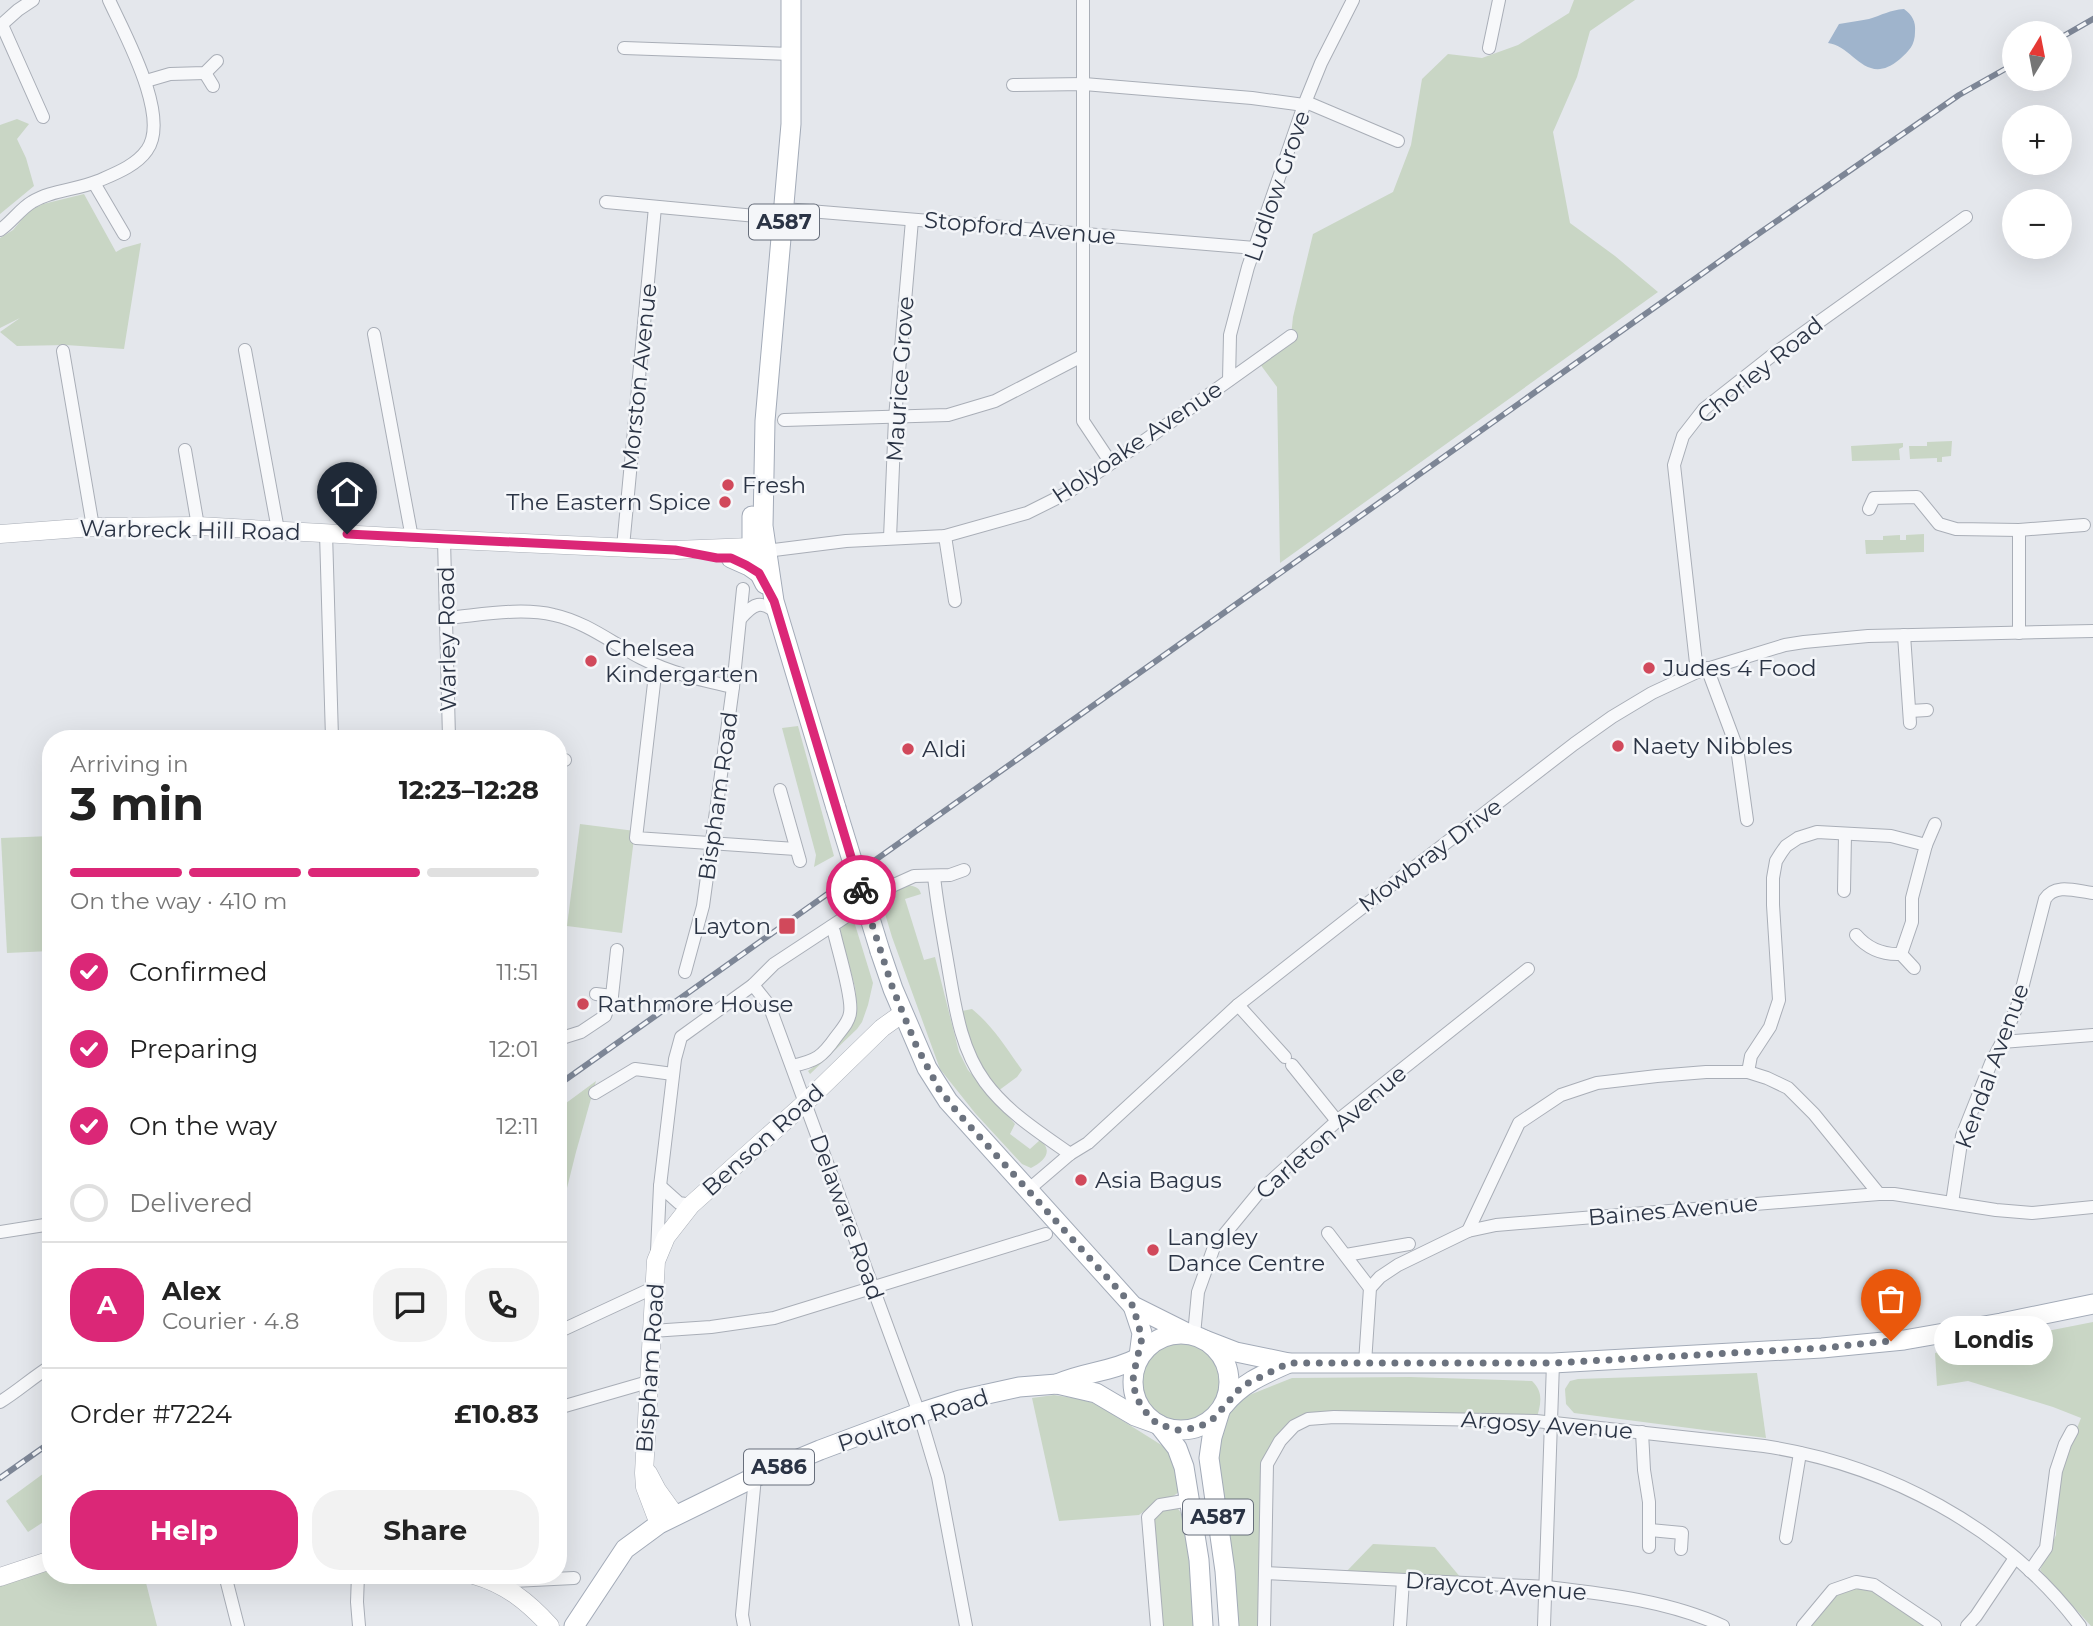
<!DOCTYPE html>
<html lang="en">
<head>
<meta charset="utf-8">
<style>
  body { margin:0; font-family:Montserrat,sans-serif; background:#f2f2f2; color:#222; height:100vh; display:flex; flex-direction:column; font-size:26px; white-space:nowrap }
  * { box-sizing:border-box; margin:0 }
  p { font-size:23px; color:#767676 }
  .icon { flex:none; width:38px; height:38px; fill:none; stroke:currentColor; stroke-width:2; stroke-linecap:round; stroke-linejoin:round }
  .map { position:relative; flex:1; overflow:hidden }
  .sheet { position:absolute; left:42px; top:730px; width:525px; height:854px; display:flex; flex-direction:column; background:#fff; border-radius:28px; box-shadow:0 7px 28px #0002 }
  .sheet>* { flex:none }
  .needle { width:46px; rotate:10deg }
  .buttons { position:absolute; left:2002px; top:21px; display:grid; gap:14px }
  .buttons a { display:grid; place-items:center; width:70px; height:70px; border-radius:50%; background:#fff; box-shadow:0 7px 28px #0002; font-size:35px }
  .pin { position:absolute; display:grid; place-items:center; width:60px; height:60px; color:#fff; margin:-72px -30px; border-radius:50% 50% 50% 0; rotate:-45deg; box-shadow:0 0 7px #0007 }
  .pin .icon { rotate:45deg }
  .courier { position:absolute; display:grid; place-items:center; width:70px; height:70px; margin:-35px; border:5px solid #db2777; border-radius:50%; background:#fff; color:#222; box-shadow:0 2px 9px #0007 }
  .bubble { position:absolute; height:49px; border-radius:24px; background:#fff; box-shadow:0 7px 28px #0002; font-size:23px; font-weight:700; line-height:49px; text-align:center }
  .overview em { font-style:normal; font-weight:700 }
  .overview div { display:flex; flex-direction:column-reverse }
  .overview { display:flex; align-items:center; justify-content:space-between; height:119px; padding:0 28px }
  h1 { font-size:46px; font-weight:700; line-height:52px }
  .bar { display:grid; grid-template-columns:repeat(4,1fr); gap:10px 7px; align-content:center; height:84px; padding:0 28px }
  .bar i { height:9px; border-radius:5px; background:#e0e0e0 }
  .bar .active { background:#db2777 }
  .bar p { grid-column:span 4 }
  .line { display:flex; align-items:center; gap:18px; padding:0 28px; border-top:2px solid #e0e0e0 }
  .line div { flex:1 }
  .round { display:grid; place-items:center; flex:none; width:74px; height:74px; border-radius:28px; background:#f2f2f2 }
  ol { padding:0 28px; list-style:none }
  li { display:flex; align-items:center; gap:21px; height:77px }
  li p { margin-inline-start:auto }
  li .icon { padding:7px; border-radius:50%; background:#db2777; color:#fff; stroke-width:4 }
  li:last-child { color:#767676 }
  li i { width:38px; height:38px; border:4px solid #e0e0e0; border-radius:50% }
  .action { display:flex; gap:14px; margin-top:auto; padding:14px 28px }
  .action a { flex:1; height:80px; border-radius:28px; background:#db2777; color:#fff; font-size:28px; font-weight:700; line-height:80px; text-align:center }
  .action a+a { background:#f2f2f2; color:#222 }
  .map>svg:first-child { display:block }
  .green { fill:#c9d6c5 }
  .water { fill:#9fb4cc }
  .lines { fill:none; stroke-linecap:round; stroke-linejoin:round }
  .street-casing { stroke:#a9aeb7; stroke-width:14 }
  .secondary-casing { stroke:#a9aeb7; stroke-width:19 }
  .primary-casing { stroke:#a3abb8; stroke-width:21 }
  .street { stroke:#f7f8fa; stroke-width:12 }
  .secondary { stroke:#fff; stroke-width:18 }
  .primary { stroke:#fff; stroke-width:19 }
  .rail-casing { stroke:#7d8696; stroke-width:6 }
  .rail { stroke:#f4f6f9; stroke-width:3.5; stroke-dasharray:10; stroke-linecap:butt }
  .primary-bridge-casing { stroke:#a3abb8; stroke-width:21; stroke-linecap:butt }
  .primary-bridge { stroke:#fff; stroke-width:19 }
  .done { stroke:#6c737f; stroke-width:7; stroke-dasharray:0 12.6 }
  .route { stroke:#db2777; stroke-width:9 }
  .poi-dot { fill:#d1495b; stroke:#f4f6f9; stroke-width:2.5 }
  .labels { text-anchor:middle; stroke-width:5; stroke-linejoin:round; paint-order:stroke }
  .shield { fill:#f4f6f9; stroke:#676e7b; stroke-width:2 }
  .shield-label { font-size:21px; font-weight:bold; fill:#2b3445 }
  .street-label { font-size:23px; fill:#2b3445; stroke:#f4f6f9 }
  .poi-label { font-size:23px; fill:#2b3445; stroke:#f4f6f9; text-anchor:start }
</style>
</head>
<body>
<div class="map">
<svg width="2093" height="1626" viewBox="0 0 2093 1626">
  <rect width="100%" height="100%" fill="#e4e7ec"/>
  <g class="green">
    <path d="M1574,0H1635L1590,31L1577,77L1553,132L1570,223L1615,256L1658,292L1280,563L1277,387L1257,360L1291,336L1293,317L1313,234L1393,192L1411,145L1422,79L1448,54L1482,58L1518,45L1569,13Z"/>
    <path d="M17,119L29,124L17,139L26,158L34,186L0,214V125Z"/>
    <path d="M84,194L116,252L123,248L141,243L124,349L66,345L17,346L0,332L20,318L0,328V238L13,230L29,211L43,204Z"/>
    <path d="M1952,441L1951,456L1942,457V462H1937V458L1910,459L1909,446H1927V442Z"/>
    <path d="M1903,443V447L1899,449L1900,460L1852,461L1851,446Z"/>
    <path d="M1924,534V552L1866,554L1865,540H1883V536L1900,535V540H1906V535Z"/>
    <path d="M798,726L834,856L814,867L816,855L782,728Z"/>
    <path d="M580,824L635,831L622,933L567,926Z"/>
    <path d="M51,836V951L7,953L1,838Z"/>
    <path d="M906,885C913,886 919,886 921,894L905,899L924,960L935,957L959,1052L968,1070L1015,1124L1010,1134L1030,1149L1040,1140C1054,1151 1044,1162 1031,1168L1022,1164L975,1113L940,1069L892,937L880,897Z"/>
    <path d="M853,918L873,983L868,1005L862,1022L857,1029L810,1074L808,1071L827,1057L855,1016L857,1008L855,987L839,928Z"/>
    <path d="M972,1009C993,1026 1006,1048 1022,1070L1017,1077L998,1091L972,1052L962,1011Z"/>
    <path d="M596,1081L576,1152L558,1224V1109Z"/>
    <path d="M2093,1322V1626H2091L2040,1570L2056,1535L2057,1496L2063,1464L2081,1418L2053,1407L1968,1381L1937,1386L1935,1353Z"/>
    <circle cx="1181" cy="1382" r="40"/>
    <path d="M1757,1373L1766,1438L1574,1413L1566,1404L1565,1389L1570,1381L1578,1379Z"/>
    <path d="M1410,1377L1532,1381C1545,1393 1540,1406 1536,1421L1308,1419L1267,1464L1264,1626H1229L1210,1464L1222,1415L1247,1396L1292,1378Z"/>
    <path d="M1054,1395L1080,1399L1096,1404L1163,1446L1172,1458L1179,1492C1166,1502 1151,1505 1139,1515L1059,1521L1032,1398Z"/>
    <path d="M51,1468V1517L28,1532L6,1501Z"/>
    <path d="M1167,1507L1178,1509L1184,1516L1196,1626H1157L1154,1522L1158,1512Z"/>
    <path d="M1373,1544L1435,1547L1461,1578L1345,1573Z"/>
    <path d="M51,1568V1575H144L157,1626H0V1583Z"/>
    <path d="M1855,1586L1872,1588L1927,1626H1809L1837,1592Z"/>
  </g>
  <path class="water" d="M1904,9C1912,15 1916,21 1915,32C1915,45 1909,51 1900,59C1866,88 1854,46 1828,43L1839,24C1849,22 1860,21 1869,19C1882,15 1890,10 1904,9Z"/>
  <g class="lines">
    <defs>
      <g id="street">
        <path d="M1083,0V421L1111,463"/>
        <path d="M2,25L43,117"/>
        <path d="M0,26L18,10L33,0"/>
        <path d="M624,48L791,54"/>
        <path d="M1489,48L1499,0"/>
        <path d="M205,73L213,86"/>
        <path d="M146,81L170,74L205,73L217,61"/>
        <path d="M1013,85L1084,84L1252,98L1304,105"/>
        <path d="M1306,102L1398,141"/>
        <path d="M94,183L124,234"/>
        <path d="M606,202L766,217"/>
        <path d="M785,209L1255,248"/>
        <path d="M0,230C12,222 20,209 32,202C51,190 77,190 98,181C114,174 136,166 147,150C171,117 124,33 109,0"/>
        <path d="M374,334L412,538"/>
        <path d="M245,350L278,530"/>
        <path d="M63,351L93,527"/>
        <path d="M1229,380L1230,335L1248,267L1304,105L1321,63L1353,0"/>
        <path d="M784,420L948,415L995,401L1082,356"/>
        <path d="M185,450L198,526"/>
        <path d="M1869,509L1874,498L1917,497L1939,524L1956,529L2019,530L2084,525"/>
        <path d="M2019,530V633"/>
        <path d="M326,533L332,738"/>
        <path d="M945,536L955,601"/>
        <path d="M890,538L895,418L912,220"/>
        <path d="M444,540L449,738"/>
        <path d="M623,547L655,207"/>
        <path d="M766,551L846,541L945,536L1027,513L1067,493L1144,441L1291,336"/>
        <path d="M447,618C481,615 521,607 554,615C586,622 612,643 641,658C670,673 701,680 733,687"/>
        <path d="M741,618C754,603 761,600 777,613"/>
        <path d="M1904,635L1910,723"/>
        <path d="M656,666L636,838L796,849"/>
        <path d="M1707,668L1737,748L1747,820"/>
        <path d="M1697,672L1674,465L1683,436L1704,409L1774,354L1966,217"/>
        <path d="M1910,711L1927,710"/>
        <path d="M558,759L565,760"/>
        <path d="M780,790L800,861"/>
        <path d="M1926,845L1935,824"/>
        <path d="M934,876C937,906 943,936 948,966C955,1006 960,1048 985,1082C1007,1112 1039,1132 1070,1154"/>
        <path d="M1844,891L1845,834"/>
        <path d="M1901,954L1914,968"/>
        <path d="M685,972L703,906L733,687L743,589"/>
        <path d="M753,985L769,1005L919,1413L938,1477L966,1626"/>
        <path d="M596,994L612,996"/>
        <path d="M1238,1005L1285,1057"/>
        <path d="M558,1036L565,1037L581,1032L605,1016L612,996L617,950"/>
        <path d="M2002,1042L2093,1035"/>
        <path d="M1292,1065L1337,1121"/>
        <path d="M792,1066C816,1061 822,1057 836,1037C841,1030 849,1022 850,1013C853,998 838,950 834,932L831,927"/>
        <path d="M1748,1072L1751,1056L1770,1027L1779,1000L1773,905V878L1776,861L1781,853L1786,846L1798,838L1817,832L1891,836L1926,845L1912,898V922L1901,954C1882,955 1868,949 1856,935"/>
        <path d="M595,1093L635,1069L673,1074"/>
        <path d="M660,1186L679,1203L691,1205"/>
        <path d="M1028,1190L1070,1154L1088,1143L1238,1005L1350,917L1574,744L1612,717L1652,693L1697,672L1785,645L1804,642L1868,636L2093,631"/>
        <path d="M1952,1203L1962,1136L1991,1063L2002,1042L2018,1004L2045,899C2055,883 2076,891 2093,893"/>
        <path d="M1468,1231L1519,1123L1561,1095L1597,1083L1657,1076L1706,1072H1748L1767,1078L1788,1088L1814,1114L1879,1194"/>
        <path d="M0,1232L51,1224"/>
        <path d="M1328,1233L1370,1288"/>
        <path d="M657,1251L660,1186L675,1059L681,1037L753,985L774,964L894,885L914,876L950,875L964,870"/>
        <path d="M1346,1255L1409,1244"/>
        <path d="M652,1331L711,1327L774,1318L1046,1234"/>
        <path d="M558,1332L655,1287"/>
        <path d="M1194,1335L1198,1292L1214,1247L1260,1191L1337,1121L1528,969"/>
        <path d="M1365,1363L1370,1288L1380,1277L1398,1265L1468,1231L1496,1225L1879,1194H1894L1996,1210L2032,1213L2093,1207"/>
        <path d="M0,1402C18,1391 33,1377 51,1366"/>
        <path d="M558,1408L648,1382"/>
        <path d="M1642,1432L1644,1470L1649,1502V1547"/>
        <path d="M1650,1530L1682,1533L1681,1549"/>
        <path d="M1786,1538L1800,1453"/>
        <path d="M2030,1571L2046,1548L2056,1471L2065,1444L2072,1431"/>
        <path d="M1265,1573L1547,1587C1606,1594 1669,1601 1723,1626"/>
        <path d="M225,1575L238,1626"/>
        <path d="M358,1575L357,1602L359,1626"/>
        <path d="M495,1582L574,1578"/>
        <path d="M744,1626L742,1615L755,1477"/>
        <path d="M1157,1626L1148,1517L1160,1505L1190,1500"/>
        <path d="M1264,1626L1267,1464L1280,1441L1294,1426L1308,1419L1334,1417L1536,1421L1764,1446C1885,1464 2006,1527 2080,1626"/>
        <path d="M1400,1626L1403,1580"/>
        <path d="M1544,1626L1553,1363"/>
        <path d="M1803,1626L1833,1590L1856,1582L1874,1585L1935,1626"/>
        <path d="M1967,1626L1976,1616L2015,1558"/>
      </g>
      <g id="secondary">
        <path d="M0,534L93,527L198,526L412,538L675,550L751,547L766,551"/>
        <path d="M648,1473L657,1490L675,1515"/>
        <path d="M659,1524L645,1487L644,1473L656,1261L666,1237L691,1205L805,1103L882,1028L903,1013"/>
        <path d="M474,1575C506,1584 528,1602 550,1626"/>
        <path d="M0,1577L51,1560"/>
      </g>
      <g id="primary">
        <path d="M791,0V124L765,421L763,526L774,601L836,808"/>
        <path d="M752,516V558L765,584"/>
        <path d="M731,558L749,566L759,573"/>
        <path d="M880,951L893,989L927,1068L948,1101L1133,1306L1187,1333"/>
        <path d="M1133,1306L1142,1333L1139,1356"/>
        <circle cx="1181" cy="1382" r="48"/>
        <path d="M1205,1340L1236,1352L1289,1363H1553L1822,1348L1904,1340L2001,1323L2093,1304"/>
        <path d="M1057,1384C1083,1372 1112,1372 1138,1358"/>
        <path d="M1224,1405C1242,1383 1264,1374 1289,1363"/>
        <path d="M1220,1411L1212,1437L1209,1458L1225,1571L1229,1626"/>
        <path d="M1159,1425L1177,1448L1184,1467L1199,1560L1203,1626"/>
        <path d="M574,1626L625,1549L659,1524L755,1477L820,1450L919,1413L960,1400L1019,1387L1057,1384L1096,1393L1135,1416L1157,1424"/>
      </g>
    </defs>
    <use href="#street" class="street-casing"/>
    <use href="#secondary" class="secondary-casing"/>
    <use href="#primary" class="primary-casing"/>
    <use href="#street" class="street"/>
    <use href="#secondary" class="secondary"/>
    <use href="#primary" class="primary"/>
    <defs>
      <g id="rail">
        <path d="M2060,38L2093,19"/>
        <path d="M558,1085L1761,232L1959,95L2014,64"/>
        <path d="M0,1478L51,1442"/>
      </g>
    </defs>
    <use href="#rail" class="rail-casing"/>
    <use href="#rail" class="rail"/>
    <defs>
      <path id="primary-bridge" d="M836,808L880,951"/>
    </defs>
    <use href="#primary-bridge" class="primary-bridge-casing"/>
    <use href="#primary-bridge" class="primary-bridge"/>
  </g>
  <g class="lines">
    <path class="done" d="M861,890L893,989L916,1045L939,1089L958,1113L1133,1306L1142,1338L1134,1372L1133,1381L1136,1397L1144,1410L1157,1424L1178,1430L1196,1428L1205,1424L1214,1418L1242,1386L1289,1363H1553L1822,1348L1891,1341"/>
    <path class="route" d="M347,534L675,550L717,558H731L746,565L759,573L774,601L861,890"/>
  </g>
  <g class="poi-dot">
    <circle cx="728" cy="485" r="7"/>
    <circle cx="725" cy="502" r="7"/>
    <circle cx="591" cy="661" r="7"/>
    <circle cx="1649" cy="668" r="7"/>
    <circle cx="1618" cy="746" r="7"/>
    <circle cx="908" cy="749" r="7"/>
    <rect x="778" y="917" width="18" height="18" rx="3.5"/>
    <circle cx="583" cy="1004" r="7"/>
    <circle cx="1081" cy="1180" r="7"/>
    <circle cx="1153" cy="1250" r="7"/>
  </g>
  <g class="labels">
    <g class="shield">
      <rect x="749" y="204.5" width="70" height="35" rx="5"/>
      <rect x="744" y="1449.5" width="70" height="35" rx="5"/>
      <rect x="1183" y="1499.5" width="70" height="35" rx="5"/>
    </g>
    <g class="shield-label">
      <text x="784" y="229">A587</text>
      <text x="779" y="1474">A586</text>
      <text x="1218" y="1524">A587</text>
    </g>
    <g class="street-label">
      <text transform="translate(1277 186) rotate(-71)" y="8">Ludlow Grove</text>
      <text transform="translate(1020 228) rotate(5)" y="8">Stopford Avenue</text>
      <text transform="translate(1760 370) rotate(-39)" y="8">Chorley Road</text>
      <text transform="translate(639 377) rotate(-84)" y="8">Morston Avenue</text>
      <text transform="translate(900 379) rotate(-86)" y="8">Maurice Grove</text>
      <text transform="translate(1137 442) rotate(-34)" y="8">Holyoake Avenue</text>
      <text transform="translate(190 530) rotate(1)" y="8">Warbreck Hill Road</text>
      <text transform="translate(447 639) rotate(-91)" y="8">Warley Road</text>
      <text transform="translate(718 796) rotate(-82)" y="8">Bispham Road</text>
      <text transform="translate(1430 855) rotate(-37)" y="8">Mowbray Drive</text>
      <text transform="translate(1992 1066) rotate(-70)" y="8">Kendal Avenue</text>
      <text transform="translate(1331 1132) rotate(-41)" y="8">Carleton Avenue</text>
      <text transform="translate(763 1140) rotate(-42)" y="8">Benson Road</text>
      <text transform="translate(1673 1210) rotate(-5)" y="8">Baines Avenue</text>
      <text transform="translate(847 1217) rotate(70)" y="8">Delaware Road</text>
      <text transform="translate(650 1368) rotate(-86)" y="8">Bispham Road</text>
      <text transform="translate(913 1420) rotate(-18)" y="8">Poulton Road</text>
      <text transform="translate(1547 1425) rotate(4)" y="8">Argosy Avenue</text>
      <text transform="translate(1496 1586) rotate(4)" y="8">Draycot Avenue</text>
    </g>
    <g class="poi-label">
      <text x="742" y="493">Fresh</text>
      <text x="711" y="510" text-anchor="end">The Eastern Spice</text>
      <text x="605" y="656">Chelsea<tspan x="605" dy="26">Kindergarten</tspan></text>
      <text x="1663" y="676">Judes 4 Food</text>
      <text x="1632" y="754">Naety Nibbles</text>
      <text x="922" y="757">Aldi</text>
      <text x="771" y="934" text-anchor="end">Layton</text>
      <text x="597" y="1012">Rathmore House</text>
      <text x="1095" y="1188">Asia Bagus</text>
      <text x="1167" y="1245">Langley<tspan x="1167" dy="26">Dance Centre</tspan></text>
    </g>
  </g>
</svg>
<div class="buttons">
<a><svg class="needle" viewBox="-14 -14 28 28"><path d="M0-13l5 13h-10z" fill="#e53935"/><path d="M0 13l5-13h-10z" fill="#767676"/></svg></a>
<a>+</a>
<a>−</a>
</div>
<div class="pin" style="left:1891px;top:1341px;background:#ea580c"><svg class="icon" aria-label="bag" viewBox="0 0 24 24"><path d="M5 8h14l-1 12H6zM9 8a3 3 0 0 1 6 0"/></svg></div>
<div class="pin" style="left:347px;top:534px;background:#1f2937"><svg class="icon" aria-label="home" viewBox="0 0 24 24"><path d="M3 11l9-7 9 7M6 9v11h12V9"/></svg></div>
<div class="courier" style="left:861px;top:890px"><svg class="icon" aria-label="bike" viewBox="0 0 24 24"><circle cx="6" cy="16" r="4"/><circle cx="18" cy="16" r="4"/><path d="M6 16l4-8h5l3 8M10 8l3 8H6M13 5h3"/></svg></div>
<div class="bubble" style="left:1934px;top:1316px;width:119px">Londis</div>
<section class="sheet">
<div class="overview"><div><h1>3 min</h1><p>Arriving in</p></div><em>12:23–12:28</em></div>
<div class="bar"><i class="active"></i><i class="active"></i><i class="active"></i><i></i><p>On the way · 410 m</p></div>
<ol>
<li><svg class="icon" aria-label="check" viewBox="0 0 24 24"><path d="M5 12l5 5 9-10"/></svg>Confirmed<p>11:51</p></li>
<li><svg class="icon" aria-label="check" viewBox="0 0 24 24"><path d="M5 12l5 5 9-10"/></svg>Preparing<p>12:01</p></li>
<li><svg class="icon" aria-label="check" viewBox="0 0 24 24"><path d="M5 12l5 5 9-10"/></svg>On the way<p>12:11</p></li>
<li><i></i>Delivered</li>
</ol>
<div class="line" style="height:126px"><b class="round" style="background:#db2777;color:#fff">A</b><div><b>Alex</b><p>Courier · 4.8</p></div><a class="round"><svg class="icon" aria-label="chat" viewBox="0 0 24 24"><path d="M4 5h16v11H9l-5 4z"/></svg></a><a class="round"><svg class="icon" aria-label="phone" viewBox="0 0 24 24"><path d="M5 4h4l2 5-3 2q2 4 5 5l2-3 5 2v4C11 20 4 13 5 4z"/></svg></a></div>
<div class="line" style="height:91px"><div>Order #7224</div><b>£10.83</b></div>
<div class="action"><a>Help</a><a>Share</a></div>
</section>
</div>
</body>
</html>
